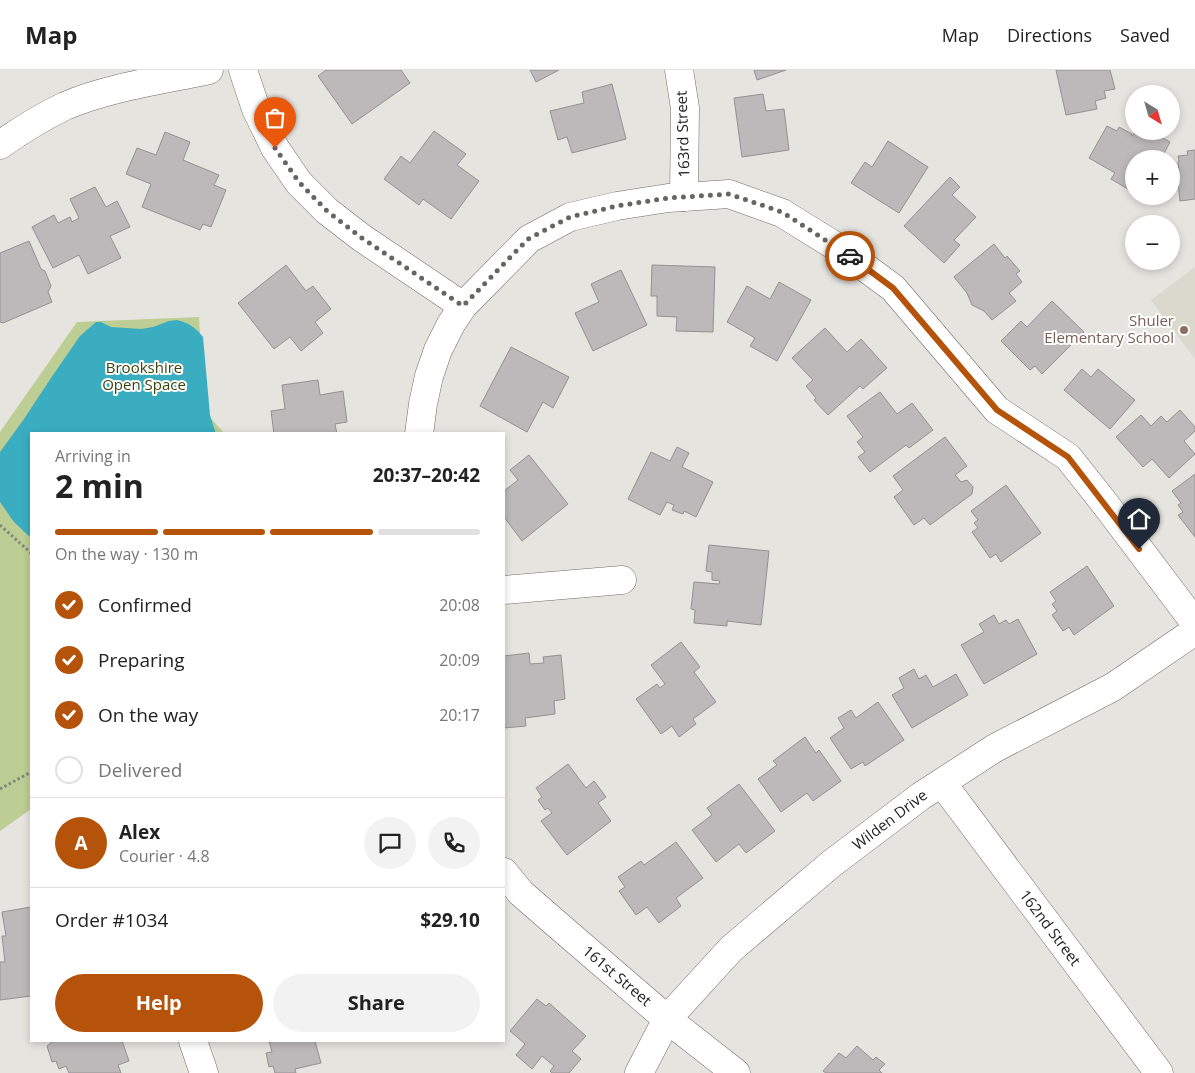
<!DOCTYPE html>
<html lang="en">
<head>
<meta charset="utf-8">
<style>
  body { margin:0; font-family:"Open Sans",sans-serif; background:#f2f2f2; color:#222; height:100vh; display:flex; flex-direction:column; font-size:19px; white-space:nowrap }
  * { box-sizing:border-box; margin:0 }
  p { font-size:16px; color:#767676 }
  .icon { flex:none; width:28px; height:28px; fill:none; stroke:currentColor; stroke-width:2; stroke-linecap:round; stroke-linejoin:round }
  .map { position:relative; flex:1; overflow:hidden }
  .panel { position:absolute; left:30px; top:362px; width:475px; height:610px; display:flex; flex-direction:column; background:#fff; border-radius:0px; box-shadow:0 2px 8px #0003 }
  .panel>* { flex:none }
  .needle { width:32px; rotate:143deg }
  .tools { position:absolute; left:1125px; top:15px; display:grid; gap:10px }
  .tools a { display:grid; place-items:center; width:55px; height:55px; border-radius:50%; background:#fff; box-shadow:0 2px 8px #0003; font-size:25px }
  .pin { position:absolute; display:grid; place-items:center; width:42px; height:42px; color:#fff; margin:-51px -21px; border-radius:50% 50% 50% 0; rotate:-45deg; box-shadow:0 0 5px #0007 }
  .pin .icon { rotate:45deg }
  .courier { position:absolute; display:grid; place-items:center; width:50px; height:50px; margin:-25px; border:4px solid #b45309; border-radius:50%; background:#fff; color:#222; box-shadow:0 1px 6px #0007 }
  .head em { font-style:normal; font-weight:700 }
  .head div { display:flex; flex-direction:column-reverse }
  .head { display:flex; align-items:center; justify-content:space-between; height:85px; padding:0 25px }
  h1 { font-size:32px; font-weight:700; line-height:38px }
  .bar { display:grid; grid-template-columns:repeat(4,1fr); gap:8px 5px; align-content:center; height:60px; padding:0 25px }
  .bar i { height:6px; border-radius:4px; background:#e0e0e0 }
  .bar .on { background:#b45309 }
  .bar p { grid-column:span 4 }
  .line { display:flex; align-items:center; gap:12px; padding:0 25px; border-top:1px solid #e0e0e0 }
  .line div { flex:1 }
  .round { display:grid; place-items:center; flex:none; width:52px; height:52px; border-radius:26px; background:#f2f2f2 }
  ol { padding:0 25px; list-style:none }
  li { display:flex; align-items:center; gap:15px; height:55px }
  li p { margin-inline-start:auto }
  li .icon { padding:5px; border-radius:50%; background:#b45309; color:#fff; stroke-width:4 }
  li:last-child { color:#767676 }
  li i { width:28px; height:28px; border:2px solid #e0e0e0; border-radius:50% }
  .primary-button { display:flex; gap:10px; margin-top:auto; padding:10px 25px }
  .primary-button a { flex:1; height:58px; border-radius:30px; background:#b45309; color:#fff; font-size:20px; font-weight:700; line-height:58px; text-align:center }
  .primary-button a+a { background:#f2f2f2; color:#222 }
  header { display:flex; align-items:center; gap:30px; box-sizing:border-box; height:70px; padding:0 25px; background:#fff; border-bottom:1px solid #e0e0e0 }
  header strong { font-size:24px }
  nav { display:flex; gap:28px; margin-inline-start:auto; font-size:18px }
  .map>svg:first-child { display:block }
  .built { fill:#dbd9cd }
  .green { fill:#bcce93 }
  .water { fill:#3aadc1 }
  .building { fill:#bdb8ba; stroke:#959092 }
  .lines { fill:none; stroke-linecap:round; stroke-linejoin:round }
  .minor-casing { stroke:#6e6e6a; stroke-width:29 }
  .path { stroke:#858581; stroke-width:3; stroke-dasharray:2.5 2.5; stroke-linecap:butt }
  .minor { stroke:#fff; stroke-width:28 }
  .done { stroke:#666562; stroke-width:5; stroke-dasharray:0 9 }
  .route { stroke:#b45309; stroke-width:6 }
  .education-dot { fill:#8d6e63; stroke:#fff; stroke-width:2 }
  .labels { text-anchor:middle; stroke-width:4; stroke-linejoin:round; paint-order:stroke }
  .street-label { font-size:15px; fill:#21211f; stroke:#fff }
  .education-label { font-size:15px; fill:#785e54; stroke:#fff; text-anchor:end }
  .park-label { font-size:15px; fill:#38450b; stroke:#fff }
</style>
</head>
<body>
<header>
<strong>Map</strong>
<nav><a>Map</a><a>Directions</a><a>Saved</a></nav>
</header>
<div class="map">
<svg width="1195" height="1003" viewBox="0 0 1195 1003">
  <rect width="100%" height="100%" fill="#e5e4df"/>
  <path class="built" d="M1195,197V289L1151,230Z"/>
  <path class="green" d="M199,247L205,342L225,364H31V739L0,761V362L77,252Z"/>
  <path class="water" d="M177,250C189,253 195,257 203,267L210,345L216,364H31V468L14,452L0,432V382L24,349L51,308L80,266L96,252H101L111,257L141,259L153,257L169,251Z"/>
  <g class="building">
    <path d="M326,0H401L410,13L352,54L318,6Z"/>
    <path d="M530,0H559L536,12Z"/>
    <path d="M754,0H786L757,10Z"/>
    <path d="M1056,0H1110L1115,19L1104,21L1106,28L1095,31L1097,39L1066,45Z"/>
    <path d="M612,14L626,69L572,83L567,67L558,70L550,41L584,33L582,22Z"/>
    <path d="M763,24L766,41L784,39L789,80L742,87L734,28Z"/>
    <path d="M1107,56L1117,61L1119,57L1132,64L1131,65L1133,66L1135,61H1154L1161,65V67L1170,72L1161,89H1134V120L1133,122L1111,109L1115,103L1089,88Z"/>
    <path d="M434,61L466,84L457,95L479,111L451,149L423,129L419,135L384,109L401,86L410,93Z"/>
    <path d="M165,62L190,72L183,90L219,105L214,115L226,120L211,157L203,154L200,160L142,137L151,114L126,104L137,78L156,85Z"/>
    <path d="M888,71L928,97L899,143L851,113L865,92L872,97Z"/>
    <path d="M1195,80V129L1180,131L1177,103H1179L1178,91H1179L1178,86L1188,85L1187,81Z"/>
    <path d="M950,107L960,117L952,125L976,147L954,170L960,175L944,193L904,156Z"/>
    <path d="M95,117L106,137L117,131L130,157L110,166L121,188L88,204L79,185L53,198L32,157L54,145L58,153L70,147L72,152L79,148L70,129Z"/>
    <path d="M29,171L41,199L45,201L51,216L48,222L52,232L3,253L0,252V183Z"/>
    <path d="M994,174L1005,188L1007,186L1020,201L1016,204L1022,212L1009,223L1016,231L992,250L984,241L972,235L967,223L954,207Z"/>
    <path d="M286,195L306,221L313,216L331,239L315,252L323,263L301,281L290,267L274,279L238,233Z"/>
    <path d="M652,195L715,197L713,262L676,261L677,247L657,246V226H651Z"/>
    <path d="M621,200L647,255L593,281L575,243L599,232L591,214Z"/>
    <path d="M779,212L811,230L777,291L750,276L755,268L727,252L747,216L770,229Z"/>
    <path d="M1052,231L1084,262L1042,304L1035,296L1030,300L1001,271L1021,251L1027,257Z"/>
    <path d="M825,258L847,282L861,269L887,298L863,319L860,316L828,345L814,330L816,328L806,316L813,310L792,288Z"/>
    <path d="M511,277L569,307L553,338L543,332L527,362L480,336Z"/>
    <path d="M1082,299L1091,307L1098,299L1135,330L1110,359L1064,320Z"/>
    <path d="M318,310L320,325L343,321L347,352L335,354L337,364H274L271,341L285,339L282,315Z"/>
    <path d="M880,322L897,344L912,333L933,360L909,378L906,375L870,402L858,387L865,382L857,372L863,367L847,346Z"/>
    <path d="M1180,340L1195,357V361L1184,371L1195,384L1169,408L1152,389L1143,397L1116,367L1141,345L1151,356L1161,346L1167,352Z"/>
    <path d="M945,367L967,396L955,405L961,412L967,410L973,417L972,424L930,455L924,448L914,455L894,427L903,420L893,406Z"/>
    <path d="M677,377L689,383L682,397L713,412L696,447L684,441L683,444L672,440L674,435L667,432L660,445L628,429L651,382L670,391Z"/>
    <path d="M529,385L568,434L522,471L504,447V421L518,410L510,400Z"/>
    <path d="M1195,404V467L1178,445L1183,442L1178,435L1181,433L1172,421Z"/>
    <path d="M1006,415L1041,463L1001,492L996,484L990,488L972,462L978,458L974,453L978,450L971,441Z"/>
    <path d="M709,475L769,481L761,555L727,551V556L694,553L695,540L691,539L694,512L719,514L720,511L712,510V502L706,501Z"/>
    <path d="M1087,496L1114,536L1074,565L1069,557L1063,561L1052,545L1057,541L1052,534L1056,531L1050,522Z"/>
    <path d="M994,545L999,554L1006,550L1009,554L1018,549L1037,584L984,614L961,575L984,562L979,554Z"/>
    <path d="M681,572L700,597L694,602L716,632L693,649L696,654L679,667L672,656L661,664L636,629L657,614L660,618L665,614L651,595Z"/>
    <path d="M529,583L530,594L544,593L543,587L561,585L565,629L554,631L555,644L525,648L526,656L504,658V586Z"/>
    <path d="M914,599L919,609L926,605L933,617L956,604L968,625L912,658L892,625L904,618L899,608Z"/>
    <path d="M878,632L904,670L865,696L863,692L851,699L830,668L844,658L838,648L851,640L856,648Z"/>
    <path d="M805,667L816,683L819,680L841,711L813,731L807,723L781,742L758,709L777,695L773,691Z"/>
    <path d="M568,694L586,718L594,711L606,727L598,733L611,751L567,785L541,751L552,743L548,738L545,740L538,730L542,727L536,718Z"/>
    <path d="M739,714L775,761L746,783L739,774L716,792L692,760L712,745L707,738Z"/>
    <path d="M676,772L703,808L676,828L681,836L659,853L647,837L636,845L619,821L625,817L618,807L641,791L644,795Z"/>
    <path d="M31,837V926L0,930V892H5L2,866H6L2,842Z"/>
    <path d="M537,929L546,936L549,933L586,966L572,981L581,989L569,1003H552L550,1001L554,996L542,986L532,999L516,985L525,974L510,961Z"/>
    <path d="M53,971H122L129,991L118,995L121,1003H69L66,996L59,999L56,991L52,992L47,976Z"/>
    <path d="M269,971H315L321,993L295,999L296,1003H275L273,996L269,997L266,983L272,982Z"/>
    <path d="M857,976L873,990L876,987L885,994L879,1000L882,1003H826L823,1001L839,983L846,988Z"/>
  </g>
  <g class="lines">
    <defs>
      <g id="minor">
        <path d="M243,0L256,39L275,78L299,113L327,141L362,168L463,236"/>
        <path d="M679,0L685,38L684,127"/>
        <path d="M0,75C21,60 42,47 65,36C109,17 163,10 209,0"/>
        <path d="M419,364L423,334L429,306L438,280L451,254L463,236L529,169L570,147L617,136L668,128L729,124L782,143L840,179L893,218L997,340L1068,387L1106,435L1195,553"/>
        <path d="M504,520L622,510"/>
        <path d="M942,713L1159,1003"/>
        <path d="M504,802L521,823L552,850L667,949L736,1003"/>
        <path d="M193,971L204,1003"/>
        <path d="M639,1003L667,949L731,879L831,794L921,726L995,678L1113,617L1195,561"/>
      </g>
    </defs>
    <use href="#minor" class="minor-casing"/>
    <g class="path">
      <path d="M0,455L31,483"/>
      <path d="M0,719L31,702"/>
    </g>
    <use href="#minor" class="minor"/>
  </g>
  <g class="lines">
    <path class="done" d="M275,78L299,112L327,141L362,168L463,236L528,169L570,147L617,136L668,128L729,124L782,142L850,186"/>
    <path class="route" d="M850,186L893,218L997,340L1068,387L1139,479"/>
  </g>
  <circle class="education-dot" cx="1184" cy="260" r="5"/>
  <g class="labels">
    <g class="street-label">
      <text transform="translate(683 64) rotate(-92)" y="5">163rd Street</text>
      <text transform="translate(890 750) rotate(-37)" y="5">Wilden Drive</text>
      <text transform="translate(1050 858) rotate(53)" y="5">162nd Street</text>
      <text transform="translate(617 906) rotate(40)" y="5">161st Street</text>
    </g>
    <g class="education-label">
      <text x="1174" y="256">Shuler<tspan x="1174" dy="17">Elementary School</tspan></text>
    </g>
    <g class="park-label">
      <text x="144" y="303">Brookshire<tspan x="144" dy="17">Open Space</tspan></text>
    </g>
  </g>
</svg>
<div class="tools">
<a><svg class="needle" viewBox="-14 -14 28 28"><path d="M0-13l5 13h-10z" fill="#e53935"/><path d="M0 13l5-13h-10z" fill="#767676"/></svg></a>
<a>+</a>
<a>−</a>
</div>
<div class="pin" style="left:275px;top:78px;background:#ea580c"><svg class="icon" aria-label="bag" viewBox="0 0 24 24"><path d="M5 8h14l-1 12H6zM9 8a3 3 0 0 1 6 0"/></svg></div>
<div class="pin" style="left:1139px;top:479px;background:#1f2937"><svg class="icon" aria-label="home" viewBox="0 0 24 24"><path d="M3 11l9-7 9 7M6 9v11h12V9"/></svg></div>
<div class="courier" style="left:850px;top:186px"><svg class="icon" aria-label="car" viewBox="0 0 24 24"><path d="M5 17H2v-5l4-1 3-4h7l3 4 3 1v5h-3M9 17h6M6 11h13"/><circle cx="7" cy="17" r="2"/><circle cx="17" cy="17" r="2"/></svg></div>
<section class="panel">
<div class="head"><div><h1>2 min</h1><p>Arriving in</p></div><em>20:37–20:42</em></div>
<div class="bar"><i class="on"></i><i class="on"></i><i class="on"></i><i></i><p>On the way · 130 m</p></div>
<ol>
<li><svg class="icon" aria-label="check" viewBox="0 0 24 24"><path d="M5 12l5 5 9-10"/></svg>Confirmed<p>20:08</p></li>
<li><svg class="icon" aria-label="check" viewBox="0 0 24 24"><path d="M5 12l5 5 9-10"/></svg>Preparing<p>20:09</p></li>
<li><svg class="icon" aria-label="check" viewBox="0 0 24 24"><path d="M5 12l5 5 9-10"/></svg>On the way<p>20:17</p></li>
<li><i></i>Delivered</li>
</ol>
<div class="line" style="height:90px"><b class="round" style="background:#b45309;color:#fff">A</b><div><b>Alex</b><p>Courier · 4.8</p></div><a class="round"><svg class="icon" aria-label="chat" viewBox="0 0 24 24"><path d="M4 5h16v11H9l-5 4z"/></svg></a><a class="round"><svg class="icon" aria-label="phone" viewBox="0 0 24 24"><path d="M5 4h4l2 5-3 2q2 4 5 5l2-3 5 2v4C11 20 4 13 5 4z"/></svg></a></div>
<div class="line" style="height:65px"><div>Order #1034</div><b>$29.10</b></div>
<div class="primary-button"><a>Help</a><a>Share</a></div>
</section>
</div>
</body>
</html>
